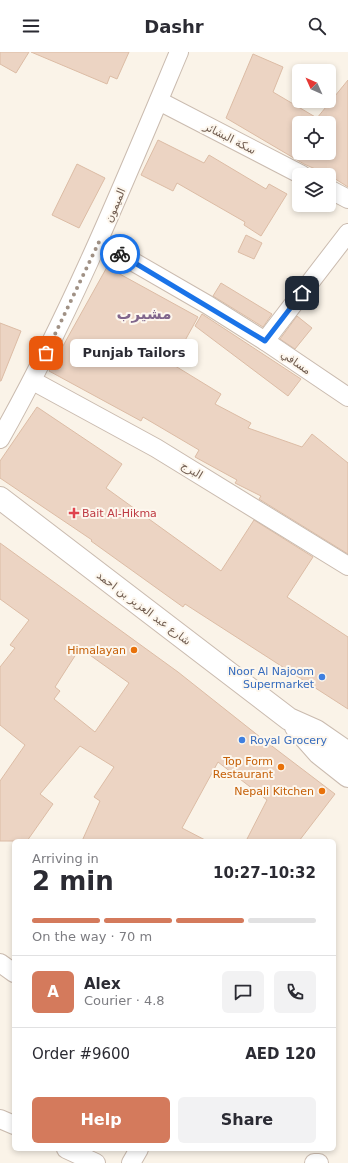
<!DOCTYPE html>
<html lang="en">
<head>
<meta charset="utf-8">
<style>
  body { margin:0; font-family:"DejaVu Sans","Noto Sans Arabic",sans-serif; background:#f2f2f3; color:#2b2b33; height:100vh; display:flex; flex-direction:column; font-size:15px; white-space:nowrap }
  * { box-sizing:border-box; margin:0 }
  p { font-size:13px; color:#7c7c81 }
  .icon { flex:none; width:22px; height:22px; fill:none; stroke:currentColor; stroke-width:2; stroke-linecap:round; stroke-linejoin:round }
  .map { position:relative; flex:1; overflow:hidden }
  .drawer { position:absolute; left:12px; top:787px; width:324px; height:312px; display:flex; flex-direction:column; background:#fff; border-radius:6px; box-shadow:0 2px 6px #0003 }
  .drawer>* { flex:none }
  .needle { width:26px; rotate:315deg }
  .fabs { position:absolute; left:292px; top:12px; display:grid; gap:8px }
  .fabs a { display:grid; place-items:center; width:44px; height:44px; border-radius:6px; background:#fff; box-shadow:0 2px 6px #0003; font-size:20px }
  .pin { position:absolute; display:grid; place-items:center; width:34px; height:34px; color:#fff; margin:-17px; border-radius:8px; box-shadow:0 2px 6px #0006 }
  .courier { position:absolute; display:grid; place-items:center; width:40px; height:40px; margin:-20px; border:3px solid #1a73e8; border-radius:50%; background:#fff; color:#222; box-shadow:0 1px 5px #0007 }
  .bubble { position:absolute; height:28px; border-radius:6px; background:#fff; box-shadow:0 2px 6px #0003; font-size:13px; font-weight:700; line-height:28px; text-align:center }
  .overview em { font-style:normal; font-weight:700 }
  .overview div { display:flex; flex-direction:column-reverse }
  .overview { display:flex; align-items:center; justify-content:space-between; height:68px; padding:0 20px }
  h1 { font-size:26px; font-weight:700; line-height:30px }
  .bar { display:grid; grid-template-columns:repeat(4,1fr); gap:6px 4px; align-content:center; height:48px; padding:0 20px }
  .bar i { height:5px; border-radius:3px; background:#e1e1e2 }
  .bar .on { background:#d47a5c }
  .bar p { grid-column:span 4 }
  .line { display:flex; align-items:center; gap:10px; padding:0 20px; border-top:1px solid #e1e1e2 }
  .line div { flex:1 }
  .round { display:grid; place-items:center; flex:none; width:42px; height:42px; border-radius:6px; background:#f2f2f3 }
  .action { display:flex; gap:8px; margin-top:auto; padding:8px 20px }
  .action a { flex:1; height:46px; border-radius:6px; background:#d47a5c; color:#fff; font-size:16px; font-weight:700; line-height:46px; text-align:center }
  .action a+a { background:#f2f2f3; color:#2b2b33 }
  header { display:flex; justify-content:space-between; align-items:center; height:52px; padding:0 20px; background:#fff; font-size:18px; font-weight:700 }
  .map>svg:first-child { display:block }
  .building { fill:#ecd4c3; stroke:#dcbca5; fill-rule:evenodd }
  .lines { fill:none; stroke-linecap:round; stroke-linejoin:round }
  .minor-casing { stroke:#cabbaf; stroke-width:20 }
  .tertiary-casing { stroke:#cabbaf; stroke-width:24 }
  .minor { stroke:#fff; stroke-width:18 }
  .tertiary { stroke:#fff; stroke-width:22 }
  .done { stroke:#a09185; stroke-width:4; stroke-dasharray:0 7.2 }
  .route { stroke:#1a73e8; stroke-width:5 }
  .health-dot { fill:#e0444e; stroke:#fdf7ee; stroke-width:1.5 }
  .food-dot { fill:#e8710a; stroke:#fdf7ee; stroke-width:1.5 }
  .shop-dot { fill:#3f7fe0; stroke:#fdf7ee; stroke-width:1.5 }
  .labels { text-anchor:middle; stroke-width:4; stroke-linejoin:round; paint-order:stroke }
  .street-label { font-size:11px; fill:#705c4f; stroke:#fdf7ee }
  .health-label { font-size:11px; fill:#be3a42; stroke:#fdf7ee; text-anchor:start }
  .food-label { font-size:11px; fill:#c56008; stroke:#fdf7ee; text-anchor:end }
  .shop-label { font-size:11px; fill:#366cbe; stroke:#fdf7ee; text-anchor:end }
  .district-label { font-size:15px; font-weight:bold; fill:#81668c; stroke:#fdf7ee }
</style>
</head>
<body>
<header><svg class="icon" aria-label="menu" viewBox="0 0 24 24"><path d="M4 6h16M4 12h16M4 18h16"/></svg>Dashr<svg class="icon" aria-label="search" viewBox="0 0 24 24"><circle cx="10" cy="10" r="6"/><path d="M15 15l6 6"/></svg></header>
<div class="map">
<svg width="348" height="1111" viewBox="0 0 348 1111">
  <rect width="100%" height="100%" fill="#faf3e8"/>
  <g class="building">
    <path d="M0,0H29L16,21L0,12Z"/>
    <path d="M31,0H129L117,27L110,24L107,32Z"/>
    <path d="M253,2L283,15L273,40L317,66L348,28V135L329,123L304,112L226,66ZM299,71H329V101H299Z"/>
    <path d="M158,88L204,111L209,103L266,137L269,132L287,142L261,184L244,173L245,170L177,131L173,139L141,123Z"/>
    <path d="M77,112L105,126L79,176L52,163Z"/>
    <path d="M246,183L262,191L254,207L238,200Z"/>
    <path d="M107,215L198,265L172,312L221,342L215,352L251,371L248,376L302,395L312,382L348,411V502L259,447L261,444L235,431L237,428L195,405L199,398L143,365L141,369L49,319Z"/>
    <path d="M221,231L272,262L263,275L213,244Z"/>
    <path d="M202,262L301,327L288,344L195,274Z"/>
    <path d="M297,264L312,276L295,297L280,287Z"/>
    <path d="M0,271L21,279L1,329H0Z"/>
    <path d="M37,355L122,412L106,436L221,519L254,468L313,505L287,545L348,585V657L185,552L183,555L91,489L92,488L0,426V409Z"/>
    <path d="M0,491L178,620L260,685L335,742L299,789H246L267,748L218,710L182,776L207,789H82L100,749L94,745L114,715L80,694L40,742L53,752L27,789H0V729L25,693L0,673V615L15,596L10,593L29,568L0,547ZM80,596L129,631L95,680L54,647L60,639L55,635Z"/>
  </g>
  <g class="lines">
    <defs>
      <g id="minor">
        <path d="M159,49L302,123"/>
        <path d="M329,137L348,147"/>
        <path d="M99,190L208,253L265,289L348,345"/>
        <path d="M265,289L348,181"/>
        <path d="M33,329L156,396L348,514"/>
        <path d="M0,387C70,263 124,131 179,0"/>
        <path d="M0,911L14,921"/>
        <path d="M0,1067L14,1073"/>
        <path d="M66,1097L96,1111"/>
        <path d="M131,1111L139,1097"/>
        <path d="M314,1111H319"/>
      </g>
      <g id="tertiary">
        <path d="M0,446L289,667L316,679L348,701"/>
        <path d="M296,675L319,701L348,724"/>
      </g>
    </defs>
    <use href="#minor" class="minor-casing"/>
    <use href="#tertiary" class="tertiary-casing"/>
    <use href="#minor" class="minor"/>
    <use href="#tertiary" class="tertiary"/>
  </g>
  <g class="lines">
    <path class="done" d="M46,301L99,190L120,202"/>
    <path class="route" d="M120,202L265,289L302,241"/>
  </g>
  <path class="health-dot" d="M72 455h4v4h4v4h-4v4h-4v-4h-4v-4h4z"/>
  <g class="food-dot">
    <circle cx="134" cy="598" r="4"/>
    <circle cx="281" cy="715" r="4"/>
    <circle cx="322" cy="739" r="4"/>
  </g>
  <g class="shop-dot">
    <circle cx="322" cy="625" r="4"/>
    <circle cx="242" cy="688" r="4"/>
  </g>
  <g class="labels">
    <g class="street-label">
      <text transform="translate(230 86) rotate(27)" y="4">سكة البشائر</text>
      <text transform="translate(115 153) rotate(-67)" y="4">الميمون</text>
      <text transform="translate(296 310) rotate(34)" y="4">مسافي</text>
      <text transform="translate(192 418) rotate(31)" y="4">البرج</text>
      <text transform="translate(144 556) rotate(37)" y="4">شارع عبد العزيز بن احمد</text>
    </g>
    <g class="health-label">
      <text x="82" y="465">Bait Al-Hikma</text>
    </g>
    <g class="food-label">
      <text x="126" y="602">Himalayan</text>
      <text x="273" y="713">Top Form<tspan x="273" dy="13">Restaurant</tspan></text>
      <text x="314" y="743">Nepali Kitchen</text>
    </g>
    <g class="shop-label">
      <text x="314" y="623">Noor Al Najoom<tspan x="314" dy="13">Supermarket</tspan></text>
      <text x="250" y="692" text-anchor="start">Royal Grocery</text>
    </g>
    <g class="district-label">
      <text x="144" y="267">مشيرب</text>
    </g>
  </g>
</svg>
<div class="fabs">
<a><svg class="needle" viewBox="-14 -14 28 28"><path d="M0-13l5 13h-10z" fill="#e53935"/><path d="M0 13l5-13h-10z" fill="#7c7c81"/></svg></a>
<a><svg class="icon" aria-label="locate" viewBox="0 0 24 24"><circle cx="12" cy="12" r="6"/><path d="M12 2v4M12 18v4M2 12h4M18 12h4"/></svg></a>
<a><svg class="icon" aria-label="layers" viewBox="0 0 24 24"><path d="M12 4l9 5-9 5-9-5zM3 14l9 5 9-5"/></svg></a>
</div>
<div class="pin" style="left:46px;top:301px;background:#ea580c"><svg class="icon" aria-label="bag" viewBox="0 0 24 24"><path d="M5 8h14l-1 12H6zM9 8a3 3 0 0 1 6 0"/></svg></div>
<div class="pin" style="left:302px;top:241px;background:#1f2937"><svg class="icon" aria-label="home" viewBox="0 0 24 24"><path d="M3 11l9-7 9 7M6 9v11h12V9"/></svg></div>
<div class="courier" style="left:120px;top:202px"><svg class="icon" aria-label="bike" viewBox="0 0 24 24"><circle cx="6" cy="16" r="4"/><circle cx="18" cy="16" r="4"/><path d="M6 16l4-8h5l3 8M10 8l3 8H6M13 5h3"/></svg></div>
<div class="bubble" style="left:70px;top:287px;width:128px">Punjab Tailors</div>
<section class="drawer">
<div class="overview"><div><h1>2 min</h1><p>Arriving in</p></div><em>10:27–10:32</em></div>
<div class="bar"><i class="on"></i><i class="on"></i><i class="on"></i><i></i><p>On the way · 70 m</p></div>
<div class="line" style="height:72px"><b class="round" style="background:#d47a5c;color:#fff">A</b><div><b>Alex</b><p>Courier · 4.8</p></div><a class="round"><svg class="icon" aria-label="chat" viewBox="0 0 24 24"><path d="M4 5h16v11H9l-5 4z"/></svg></a><a class="round"><svg class="icon" aria-label="phone" viewBox="0 0 24 24"><path d="M5 4h4l2 5-3 2q2 4 5 5l2-3 5 2v4C11 20 4 13 5 4z"/></svg></a></div>
<div class="line" style="height:52px"><div>Order #9600</div><b>AED 120</b></div>
<div class="action"><a>Help</a><a>Share</a></div>
</section>
</div>
</body>
</html>
